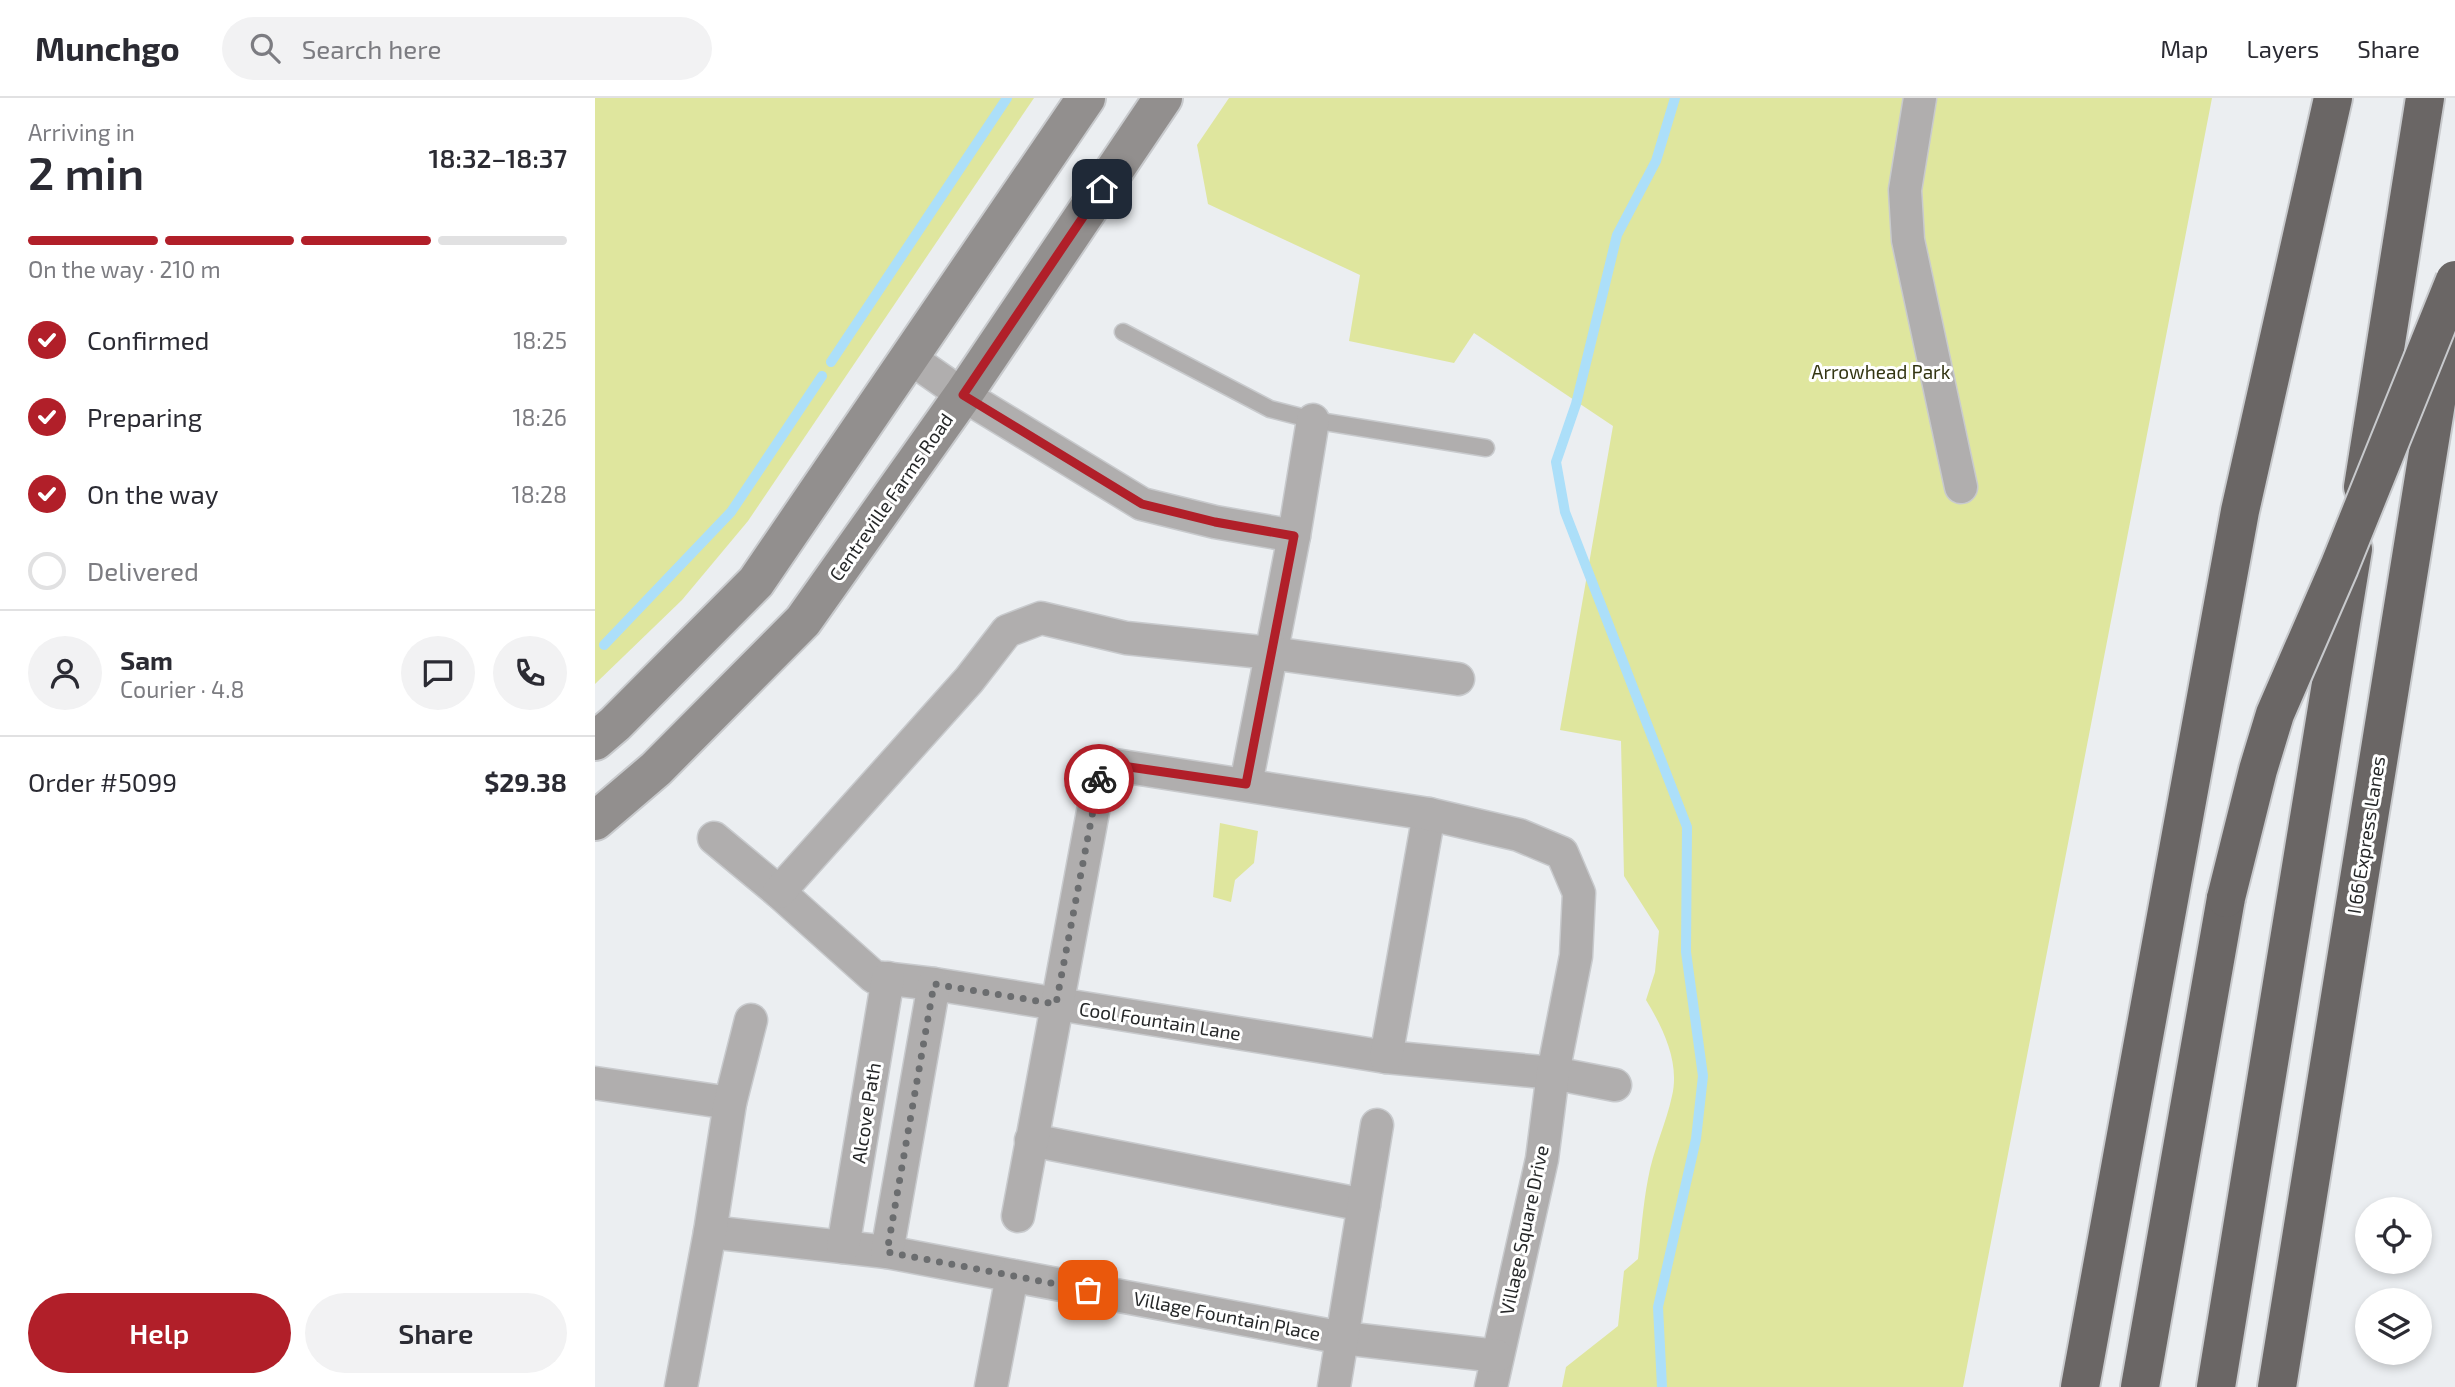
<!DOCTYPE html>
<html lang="en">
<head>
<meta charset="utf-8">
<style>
  body { margin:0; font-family:"Exo 2",sans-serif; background:#f2f2f3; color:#2b2b33; height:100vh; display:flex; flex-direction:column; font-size:26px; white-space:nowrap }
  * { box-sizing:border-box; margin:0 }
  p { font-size:23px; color:#7c7c81 }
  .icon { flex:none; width:38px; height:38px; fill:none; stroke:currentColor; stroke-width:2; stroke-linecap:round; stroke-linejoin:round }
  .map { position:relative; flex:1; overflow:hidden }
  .panel { display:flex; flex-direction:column; background:#fff; width:595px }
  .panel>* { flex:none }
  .buttons { position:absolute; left:1760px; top:1099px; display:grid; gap:14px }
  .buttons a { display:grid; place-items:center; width:77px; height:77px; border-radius:50%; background:#fff; box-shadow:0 4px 10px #0003; font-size:35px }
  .pin { position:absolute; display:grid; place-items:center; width:60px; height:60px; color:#fff; margin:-30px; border-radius:14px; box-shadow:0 4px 10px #0006 }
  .courier { position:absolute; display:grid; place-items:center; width:70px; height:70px; margin:-35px; border:5px solid #b11f29; border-radius:50%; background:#fff; color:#222; box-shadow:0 2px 9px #0007 }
  .summary em { font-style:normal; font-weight:600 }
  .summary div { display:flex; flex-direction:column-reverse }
  .summary { display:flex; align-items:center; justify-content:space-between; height:119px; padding:0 28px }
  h1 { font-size:46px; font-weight:600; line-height:52px }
  .bar { display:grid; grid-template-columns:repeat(4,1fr); gap:10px 7px; align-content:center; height:84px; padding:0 28px }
  .bar i { height:9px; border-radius:5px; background:#e1e1e2 }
  .bar .current { background:#b11f29 }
  .bar p { grid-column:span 4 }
  .line { display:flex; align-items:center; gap:18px; padding:0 28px; border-top:2px solid #e1e1e2 }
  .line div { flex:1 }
  .round { display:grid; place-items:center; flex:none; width:74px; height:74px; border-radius:37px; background:#f2f2f3 }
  ol { padding:0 28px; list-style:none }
  li { display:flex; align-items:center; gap:21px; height:77px }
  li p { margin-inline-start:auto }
  li .icon { padding:7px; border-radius:50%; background:#b11f29; color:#fff; stroke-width:4 }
  li:last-child { color:#7c7c81 }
  li i { width:38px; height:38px; border:4px solid #e1e1e2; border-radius:50% }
  .primary-button { display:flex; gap:14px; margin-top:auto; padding:14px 28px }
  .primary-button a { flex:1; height:80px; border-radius:42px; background:#b11f29; color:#fff; font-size:28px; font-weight:600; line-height:80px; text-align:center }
  .primary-button a+a { background:#f2f2f3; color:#2b2b33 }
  header { display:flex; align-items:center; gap:42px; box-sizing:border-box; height:98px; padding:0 35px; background:#fff; border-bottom:2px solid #e1e1e2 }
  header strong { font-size:33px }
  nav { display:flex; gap:38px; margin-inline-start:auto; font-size:24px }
  .search { width:490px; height:63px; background:#f2f2f3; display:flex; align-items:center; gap:18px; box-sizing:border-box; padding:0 24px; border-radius:38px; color:#7c7c81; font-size:26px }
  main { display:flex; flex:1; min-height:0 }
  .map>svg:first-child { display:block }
  .green { fill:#dfe69e }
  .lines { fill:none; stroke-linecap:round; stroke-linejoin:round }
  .stream { stroke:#acdff9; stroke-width:10 }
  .lane-casing { stroke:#c8cacd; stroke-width:19 }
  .street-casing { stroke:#c8cacd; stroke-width:35 }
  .secondary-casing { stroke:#c8cacd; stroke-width:42 }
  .highway-casing { stroke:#c8cacd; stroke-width:42 }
  .lane { stroke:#b0aeae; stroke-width:16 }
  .street { stroke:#b0aeae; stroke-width:32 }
  .secondary { stroke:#928f8e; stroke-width:38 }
  .highway { stroke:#6a6665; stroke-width:38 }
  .highway-bridge-casing { stroke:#c8cacd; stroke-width:42; stroke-linecap:butt }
  .highway-bridge { stroke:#6a6665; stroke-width:38 }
  .done { stroke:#6b6d6f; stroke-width:7; stroke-dasharray:0 12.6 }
  .route { stroke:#b11f29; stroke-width:9 }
  .labels { text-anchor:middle; stroke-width:6; stroke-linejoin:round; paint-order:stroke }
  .park-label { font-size:19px; fill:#333512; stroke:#fff }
  .street-label { font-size:19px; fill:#262829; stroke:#fff }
</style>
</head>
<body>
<header>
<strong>Munchgo</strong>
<div class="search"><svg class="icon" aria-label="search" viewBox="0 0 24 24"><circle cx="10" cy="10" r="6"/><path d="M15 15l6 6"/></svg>Search here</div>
<nav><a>Map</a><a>Layers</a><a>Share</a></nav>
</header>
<main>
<section class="panel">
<div class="summary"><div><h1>2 min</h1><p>Arriving in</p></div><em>18:32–18:37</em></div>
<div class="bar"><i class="current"></i><i class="current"></i><i class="current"></i><i></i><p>On the way · 210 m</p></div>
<ol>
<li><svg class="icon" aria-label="check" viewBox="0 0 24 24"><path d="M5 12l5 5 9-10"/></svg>Confirmed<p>18:25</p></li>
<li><svg class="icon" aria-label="check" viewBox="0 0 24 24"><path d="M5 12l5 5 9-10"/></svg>Preparing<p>18:26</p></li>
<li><svg class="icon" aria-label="check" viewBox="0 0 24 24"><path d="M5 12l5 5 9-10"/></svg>On the way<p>18:28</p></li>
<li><i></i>Delivered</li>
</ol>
<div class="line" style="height:126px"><a class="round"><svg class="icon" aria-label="person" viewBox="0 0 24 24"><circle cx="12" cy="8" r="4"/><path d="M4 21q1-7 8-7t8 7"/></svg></a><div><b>Sam</b><p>Courier · 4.8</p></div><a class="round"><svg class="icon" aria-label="chat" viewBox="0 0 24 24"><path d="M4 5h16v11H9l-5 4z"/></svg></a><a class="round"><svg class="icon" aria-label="phone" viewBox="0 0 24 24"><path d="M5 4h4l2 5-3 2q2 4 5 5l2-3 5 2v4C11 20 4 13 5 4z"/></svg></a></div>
<div class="line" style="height:91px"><div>Order #5099</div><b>$29.38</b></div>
<div class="primary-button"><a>Help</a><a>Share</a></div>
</section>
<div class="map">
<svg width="1860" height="1289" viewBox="0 0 1860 1289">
  <rect width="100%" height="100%" fill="#ebeef1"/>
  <g class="green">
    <path d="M0,0H439L153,423L87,502L0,586Z"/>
    <path d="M634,0H1617L1368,1289H967L971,1269L1023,1228L1029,1173L1043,1161C1046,1135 1048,1107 1053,1081C1058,1052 1071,1026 1077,998C1085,964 1068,930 1051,902L1060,874L1064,833L1029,778L1026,643L965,632L1018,328L879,235L859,265L754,243L765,177L613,106L602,47Z"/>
    <path d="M625,725L663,733L659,765L640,782L636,804L618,799Z"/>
  </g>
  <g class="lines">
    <g class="stream">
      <path d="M236,264L412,0"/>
      <path d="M9,547L136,414L227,278"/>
      <path d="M1067,1289L1063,1209L1101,1041L1108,978L1091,854L1092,729L970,414L961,364L981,306L1022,137L1061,63L1080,0"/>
    </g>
    <defs>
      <path id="lane" d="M528,234L675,311L718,322L891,350"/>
      <g id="street">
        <path d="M1325,0L1310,92L1313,142L1366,389"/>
        <path d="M315,260L368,297L547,406L620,424L699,438"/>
        <path d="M651,686L699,438L718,322"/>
        <path d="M119,740L184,794L279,879L339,886L791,959L958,975L1020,987"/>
        <path d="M184,794L374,582L412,533L446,520L531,540L677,555L863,581"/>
        <path d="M791,959L834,716"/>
        <path d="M0,985L135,1005"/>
        <path d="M436,1042L769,1107"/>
        <path d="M423,1118L507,665L834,716L924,737L967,755L984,795L981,858L958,975L947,1061L896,1289"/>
        <path d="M115,1134L292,1154L748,1240L902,1258"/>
        <path d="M248,1149L293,880"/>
        <path d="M292,1154L339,886"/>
        <path d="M86,1289L115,1134L135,1005L156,922"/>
        <path d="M396,1289L417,1178"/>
        <path d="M739,1289L782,1027"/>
      </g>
      <g id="secondary">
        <path d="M0,643L20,626L161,484L491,0"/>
        <path d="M0,723L61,671L208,523L368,297L568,0"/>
      </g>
      <g id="highway">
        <path d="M1768,389L1830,0"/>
        <path d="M1485,1289L1645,413L1738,0"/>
        <path d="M1545,1289L1631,800"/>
        <path d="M1621,1289L1758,451"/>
        <path d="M1682,1289L1856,212"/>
      </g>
    </defs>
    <use href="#lane" class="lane-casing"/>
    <use href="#street" class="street-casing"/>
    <use href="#secondary" class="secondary-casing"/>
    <use href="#highway" class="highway-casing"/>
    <use href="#lane" class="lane"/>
    <use href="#street" class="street"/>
    <use href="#secondary" class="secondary"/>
    <use href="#highway" class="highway"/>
    <defs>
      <path id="highway-bridge" d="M1631,800L1663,672L1680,616L1744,469L1860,182"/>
    </defs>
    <use href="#highway-bridge" class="highway-bridge-casing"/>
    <use href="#highway-bridge" class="highway-bridge"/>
  </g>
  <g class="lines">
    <path class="done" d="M493,1192L292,1154L339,886L461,906L504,681"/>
    <path class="route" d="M504,681L507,665L651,686L699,438L620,424L547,406L368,297L507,91"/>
  </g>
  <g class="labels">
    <g class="park-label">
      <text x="1286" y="281">Arrowhead Park</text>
    </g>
    <g class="street-label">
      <text transform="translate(296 399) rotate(-55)" y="7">Centreville Farms Road</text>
      <text transform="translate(1771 737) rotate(-81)" y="7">I 66 Express Lanes</text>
      <text transform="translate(565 923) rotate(9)" y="7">Cool Fountain Lane</text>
      <text transform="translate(271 1015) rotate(-81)" y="7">Alcove Path</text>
      <text transform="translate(929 1132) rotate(-78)" y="7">Village Square Drive</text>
      <text transform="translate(632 1218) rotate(11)" y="7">Village Fountain Place</text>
    </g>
  </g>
</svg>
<div class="buttons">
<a><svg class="icon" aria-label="locate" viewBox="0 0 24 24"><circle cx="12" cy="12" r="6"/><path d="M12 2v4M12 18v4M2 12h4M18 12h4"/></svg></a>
<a><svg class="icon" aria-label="layers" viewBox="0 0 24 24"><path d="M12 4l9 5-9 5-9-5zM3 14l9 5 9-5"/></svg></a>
</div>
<div class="pin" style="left:493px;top:1192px;background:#ea580c"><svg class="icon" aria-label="bag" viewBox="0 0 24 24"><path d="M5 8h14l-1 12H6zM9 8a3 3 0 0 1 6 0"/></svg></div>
<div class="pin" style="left:507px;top:91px;background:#1f2937"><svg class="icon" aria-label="home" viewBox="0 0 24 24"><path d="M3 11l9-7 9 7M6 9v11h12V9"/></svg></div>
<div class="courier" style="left:504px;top:681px"><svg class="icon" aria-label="bike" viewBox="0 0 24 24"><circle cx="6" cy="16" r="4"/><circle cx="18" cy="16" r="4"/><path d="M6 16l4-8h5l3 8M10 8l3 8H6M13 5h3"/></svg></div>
</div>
</main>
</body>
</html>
